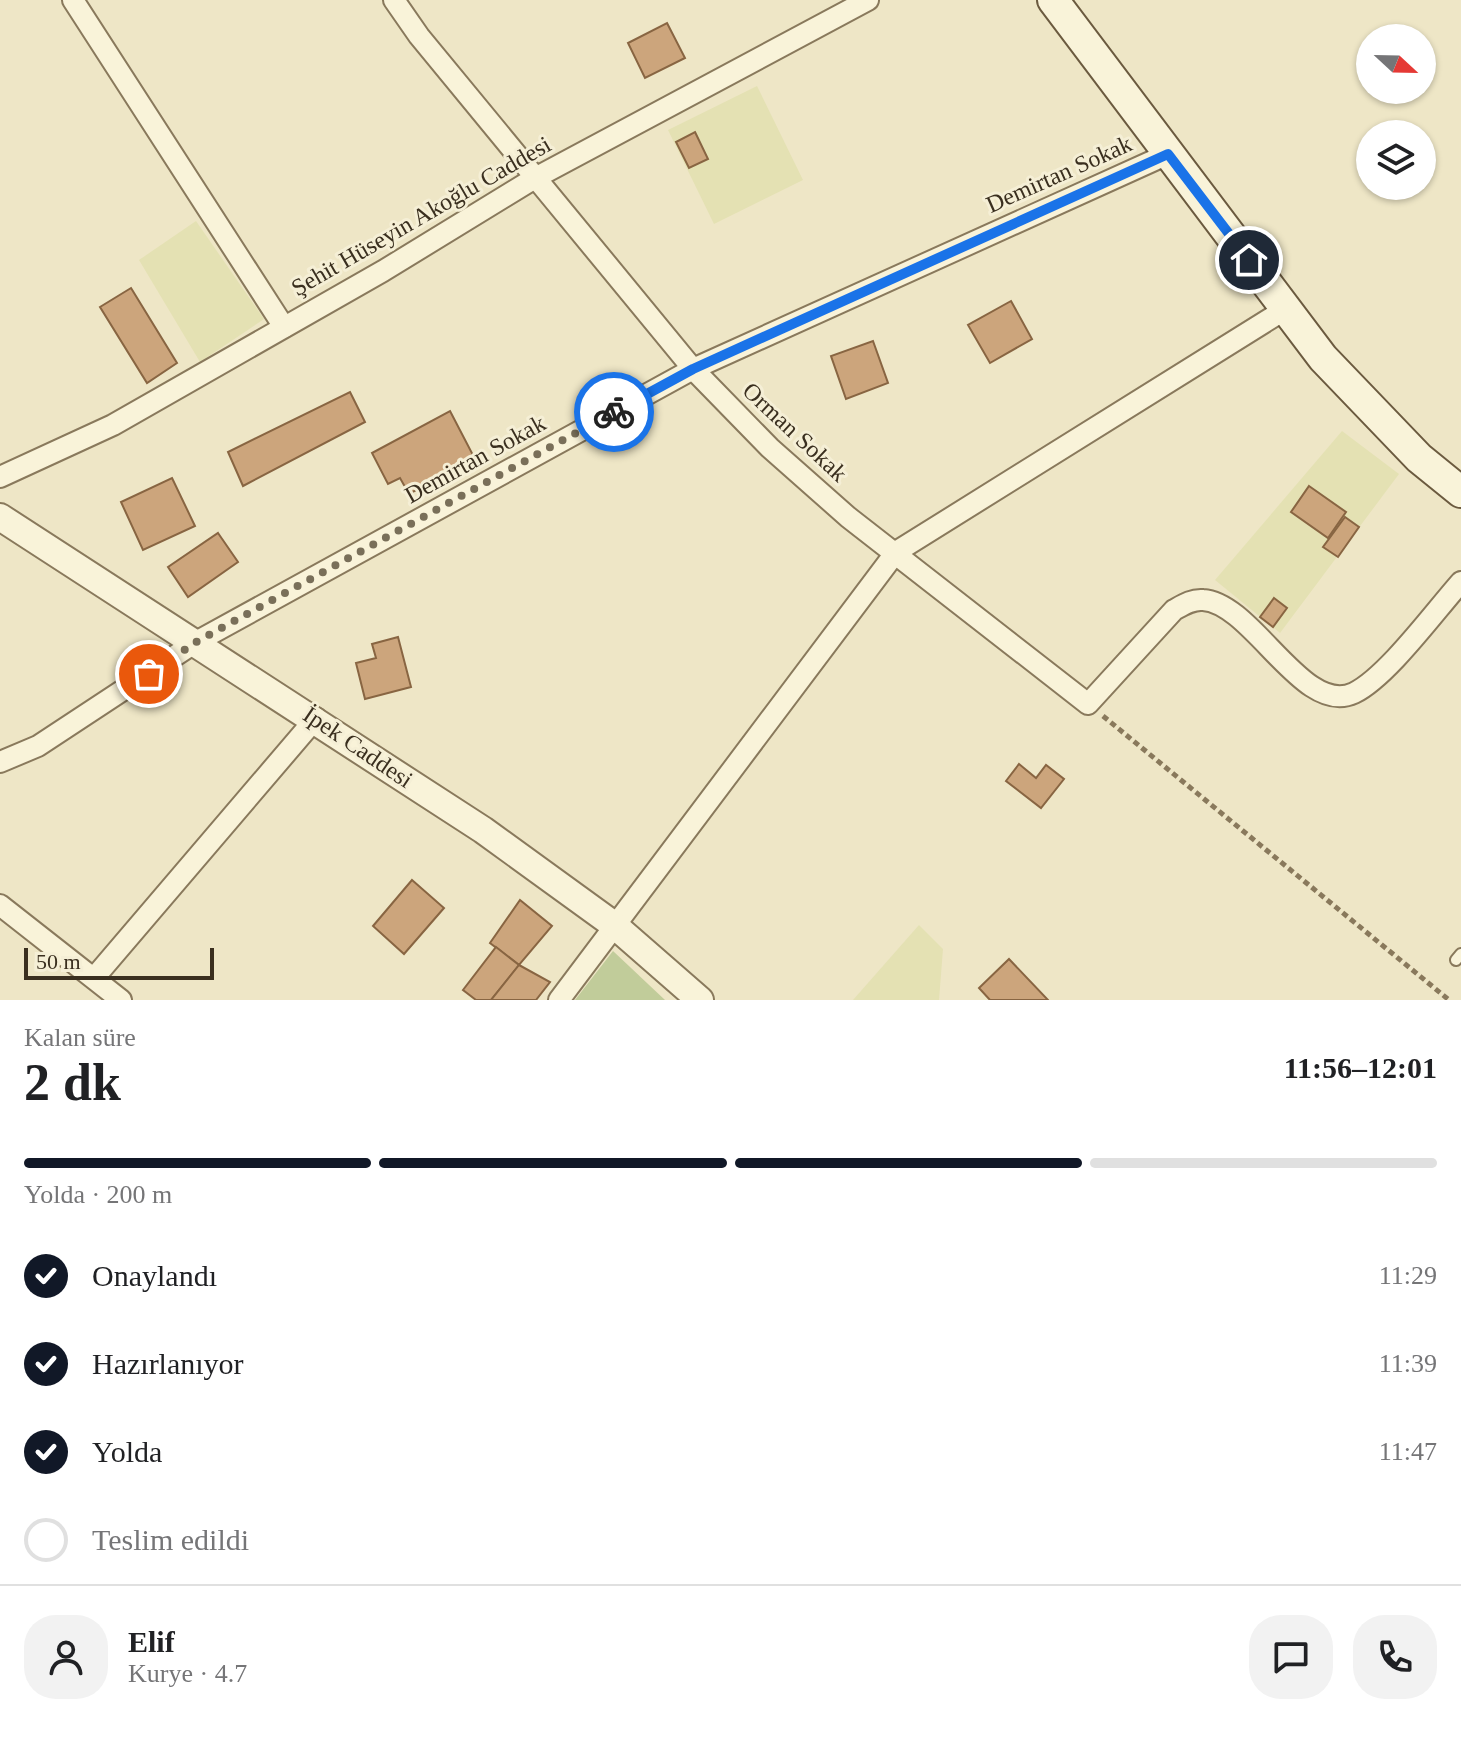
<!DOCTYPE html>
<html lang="tr">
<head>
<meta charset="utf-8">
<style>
  body { margin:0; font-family:"Times New Roman",serif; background:#f2f2f2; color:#202124; height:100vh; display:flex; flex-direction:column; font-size:30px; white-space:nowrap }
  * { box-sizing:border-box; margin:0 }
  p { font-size:26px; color:#757577 }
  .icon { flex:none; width:44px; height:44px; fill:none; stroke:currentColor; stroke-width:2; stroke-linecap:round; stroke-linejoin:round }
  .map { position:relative; height:1000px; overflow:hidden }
  .drawer { display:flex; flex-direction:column; background:#fff; flex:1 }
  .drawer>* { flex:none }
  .needle { width:52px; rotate:112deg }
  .fabs { position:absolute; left:1356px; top:24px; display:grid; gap:16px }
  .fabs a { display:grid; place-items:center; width:80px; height:80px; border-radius:50%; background:#fff; box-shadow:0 2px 6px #0004; font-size:40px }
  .scale { position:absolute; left:24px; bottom:20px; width:190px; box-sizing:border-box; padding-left:8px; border:4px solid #3a2f1f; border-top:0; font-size:22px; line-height:28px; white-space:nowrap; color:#3a2f1f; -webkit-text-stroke:6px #f5efd6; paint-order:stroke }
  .pin { position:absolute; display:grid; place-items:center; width:68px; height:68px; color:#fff; margin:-34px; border:4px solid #fff; border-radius:50%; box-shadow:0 2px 8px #0007 }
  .courier { position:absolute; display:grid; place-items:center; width:80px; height:80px; margin:-40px; border:6px solid #1a73e8; border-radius:50%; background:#fff; color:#222; box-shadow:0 2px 10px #0007 }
  .overview em { font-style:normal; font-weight:700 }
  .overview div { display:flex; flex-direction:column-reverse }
  .overview { display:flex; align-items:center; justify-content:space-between; height:136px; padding:0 24px }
  h1 { font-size:52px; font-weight:700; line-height:60px }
  .bar { display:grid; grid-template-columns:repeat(4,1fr); gap:12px 8px; align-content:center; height:96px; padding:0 24px }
  .bar i { height:10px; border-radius:6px; background:#e0e0e0 }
  .bar .current { background:#111827 }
  .bar p { grid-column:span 4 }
  .line { display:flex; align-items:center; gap:20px; padding:0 24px; border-top:2px solid #e0e0e0 }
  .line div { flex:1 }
  .round { display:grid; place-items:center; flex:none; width:84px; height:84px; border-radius:32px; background:#f2f2f2 }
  ol { padding:0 24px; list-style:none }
  li { display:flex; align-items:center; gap:24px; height:88px }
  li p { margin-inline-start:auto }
  li .icon { padding:8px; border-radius:50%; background:#111827; color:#fff; stroke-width:4 }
  li:last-child { color:#757577 }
  li i { width:44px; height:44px; border:4px solid #e0e0e0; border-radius:50% }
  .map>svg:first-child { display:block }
  .farmland { fill:#e4e1b3 }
  .green { fill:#c1cc9a }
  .building { fill:#cca57c; stroke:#886542; stroke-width:2 }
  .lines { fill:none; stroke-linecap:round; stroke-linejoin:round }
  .service-casing { stroke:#89795c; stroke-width:14 }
  .minor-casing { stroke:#89795c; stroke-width:24 }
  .tertiary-casing { stroke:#89795c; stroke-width:30 }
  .secondary-casing { stroke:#6b5a3f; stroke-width:34 }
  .path { stroke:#89795c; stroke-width:5; stroke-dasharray:6 4; stroke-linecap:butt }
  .service { stroke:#f9f3d9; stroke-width:10 }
  .minor { stroke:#f9f3d9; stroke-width:20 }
  .tertiary { stroke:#f9f3d9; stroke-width:26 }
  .secondary { stroke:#f9f3d9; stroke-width:30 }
  .done { stroke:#796f59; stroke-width:8; stroke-dasharray:0 14.4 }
  .route { stroke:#1a73e8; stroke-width:10 }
  .labels { text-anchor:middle; stroke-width:6; stroke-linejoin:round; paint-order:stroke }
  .street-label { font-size:24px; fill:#3a2f1f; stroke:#f5efd6 }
</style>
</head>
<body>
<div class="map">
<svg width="1461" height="1000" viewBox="0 0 1461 1000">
  <rect width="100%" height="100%" fill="#eee6c6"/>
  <g class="farmland">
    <path d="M757,86L803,180L714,224L668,130Z"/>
    <path d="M196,221L264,319L200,362L139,260Z"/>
    <path d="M1342,431L1399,474L1280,633L1215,580Z"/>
    <path d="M919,925L943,949L939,1000H853Z"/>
  </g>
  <path class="green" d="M613,951L665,1000H575Z"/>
  <g class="building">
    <path d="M667,23L685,58L645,78L628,43Z"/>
    <path d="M695,132L708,159L689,168L676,142Z"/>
    <path d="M131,288L177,363L147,383L100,307Z"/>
    <path d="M1011,301L1032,339L990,363L968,325Z"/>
    <path d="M873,341L888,383L846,399L831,356Z"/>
    <path d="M350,392L365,422L243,486L228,452Z"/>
    <path d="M450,411L475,459L409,494L400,478L388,484L372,453Z"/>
    <path d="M172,478L195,526L143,550L121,502Z"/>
    <path d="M1309,486L1346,512L1328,538L1291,512Z"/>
    <path d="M1345,517L1359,527L1338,557L1323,547Z"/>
    <path d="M218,533L238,562L188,597L168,567Z"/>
    <path d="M1274,598L1287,608L1273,627L1260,617Z"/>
    <path d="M398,637L411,687L365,699L356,663L376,658L372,644Z"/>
    <path d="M1019,764L1036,778L1046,765L1064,779L1041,808L1006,781Z"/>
    <path d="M412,880L444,908L404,954L373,926Z"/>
    <path d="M520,900L552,926L519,965L490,943Z"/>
    <path d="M496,947L519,965L491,1000H476L463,990Z"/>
    <path d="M1009,959L1048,1000H990L979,988Z"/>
    <path d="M519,965L550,982L536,1000H491Z"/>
  </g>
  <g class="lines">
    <defs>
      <path id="service" d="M1456,960L1461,954"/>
      <g id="minor">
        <path d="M73,0L284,327"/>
        <path d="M394,0L419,36L693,369L770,448L848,517L1088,704L1174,610C1183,605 1192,599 1203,600C1253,603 1303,717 1354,693C1387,677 1435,611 1461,582"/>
        <path d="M0,477L113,425L383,271L535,178L868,0"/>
        <path d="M0,762L38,746L196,642L693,369L1168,154"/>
        <path d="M0,905L121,1000"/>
        <path d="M94,978L316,718"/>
        <path d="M559,1000L896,552L1284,310"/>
      </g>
      <path id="tertiary" d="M0,517L483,830L614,925L700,1000"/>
      <path id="secondary" d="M1053,0L1323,358L1419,458L1461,492"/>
    </defs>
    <use href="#service" class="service-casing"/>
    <use href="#minor" class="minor-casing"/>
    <use href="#tertiary" class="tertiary-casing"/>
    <use href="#secondary" class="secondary-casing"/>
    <path class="path" d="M1103,716L1449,1000"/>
    <use href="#service" class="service"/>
    <use href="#minor" class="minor"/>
    <use href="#tertiary" class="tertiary"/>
    <use href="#secondary" class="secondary"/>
  </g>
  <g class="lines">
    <path class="done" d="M149,674L196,642L614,412"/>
    <path class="route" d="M614,412L693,369L1168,154L1249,260"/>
  </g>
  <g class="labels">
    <g class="street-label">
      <text transform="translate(1059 174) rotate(-24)" y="8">Demirtan Sokak</text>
      <text transform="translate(421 216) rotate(-30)" y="8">Şehit Hüseyin Akoğlu Caddesi</text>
      <text transform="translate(795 432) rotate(43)" y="8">Orman Sokak</text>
      <text transform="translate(475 459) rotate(-29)" y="8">Demirtan Sokak</text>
      <text transform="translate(358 747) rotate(34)" y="8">İpek Caddesi</text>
    </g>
  </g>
</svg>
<div class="fabs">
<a><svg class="needle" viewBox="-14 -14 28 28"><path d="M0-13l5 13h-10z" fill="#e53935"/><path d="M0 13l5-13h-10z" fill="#757577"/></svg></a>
<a><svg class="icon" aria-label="layers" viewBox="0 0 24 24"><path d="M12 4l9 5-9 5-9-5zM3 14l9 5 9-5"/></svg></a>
</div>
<div class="scale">50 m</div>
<div class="pin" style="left:149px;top:674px;background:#ea580c"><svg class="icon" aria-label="bag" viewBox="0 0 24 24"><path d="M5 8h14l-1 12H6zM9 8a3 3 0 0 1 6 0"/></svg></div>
<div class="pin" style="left:1249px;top:260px;background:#1f2937"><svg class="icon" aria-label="home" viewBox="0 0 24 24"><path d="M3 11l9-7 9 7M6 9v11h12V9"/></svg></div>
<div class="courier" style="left:614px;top:412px"><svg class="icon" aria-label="bike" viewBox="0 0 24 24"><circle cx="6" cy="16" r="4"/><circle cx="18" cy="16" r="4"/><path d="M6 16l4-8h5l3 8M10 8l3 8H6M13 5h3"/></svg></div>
</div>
<section class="drawer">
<div class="overview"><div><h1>2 dk</h1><p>Kalan süre</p></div><em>11:56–12:01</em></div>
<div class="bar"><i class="current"></i><i class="current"></i><i class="current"></i><i></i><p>Yolda · 200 m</p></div>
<ol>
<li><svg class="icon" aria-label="check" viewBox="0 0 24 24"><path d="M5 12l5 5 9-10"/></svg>Onaylandı<p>11:29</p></li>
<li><svg class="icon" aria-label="check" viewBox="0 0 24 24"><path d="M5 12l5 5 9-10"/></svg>Hazırlanıyor<p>11:39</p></li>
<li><svg class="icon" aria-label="check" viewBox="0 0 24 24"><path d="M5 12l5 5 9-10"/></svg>Yolda<p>11:47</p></li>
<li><i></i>Teslim edildi</li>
</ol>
<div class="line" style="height:144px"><a class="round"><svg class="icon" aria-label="person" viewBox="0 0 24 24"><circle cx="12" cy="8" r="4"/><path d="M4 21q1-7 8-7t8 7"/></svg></a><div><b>Elif</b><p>Kurye · 4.7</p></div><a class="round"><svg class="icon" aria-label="chat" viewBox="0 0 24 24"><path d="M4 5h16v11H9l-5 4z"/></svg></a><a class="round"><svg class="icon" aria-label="phone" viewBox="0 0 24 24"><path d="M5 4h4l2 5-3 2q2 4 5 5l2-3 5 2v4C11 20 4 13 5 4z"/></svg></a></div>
</section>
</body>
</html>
